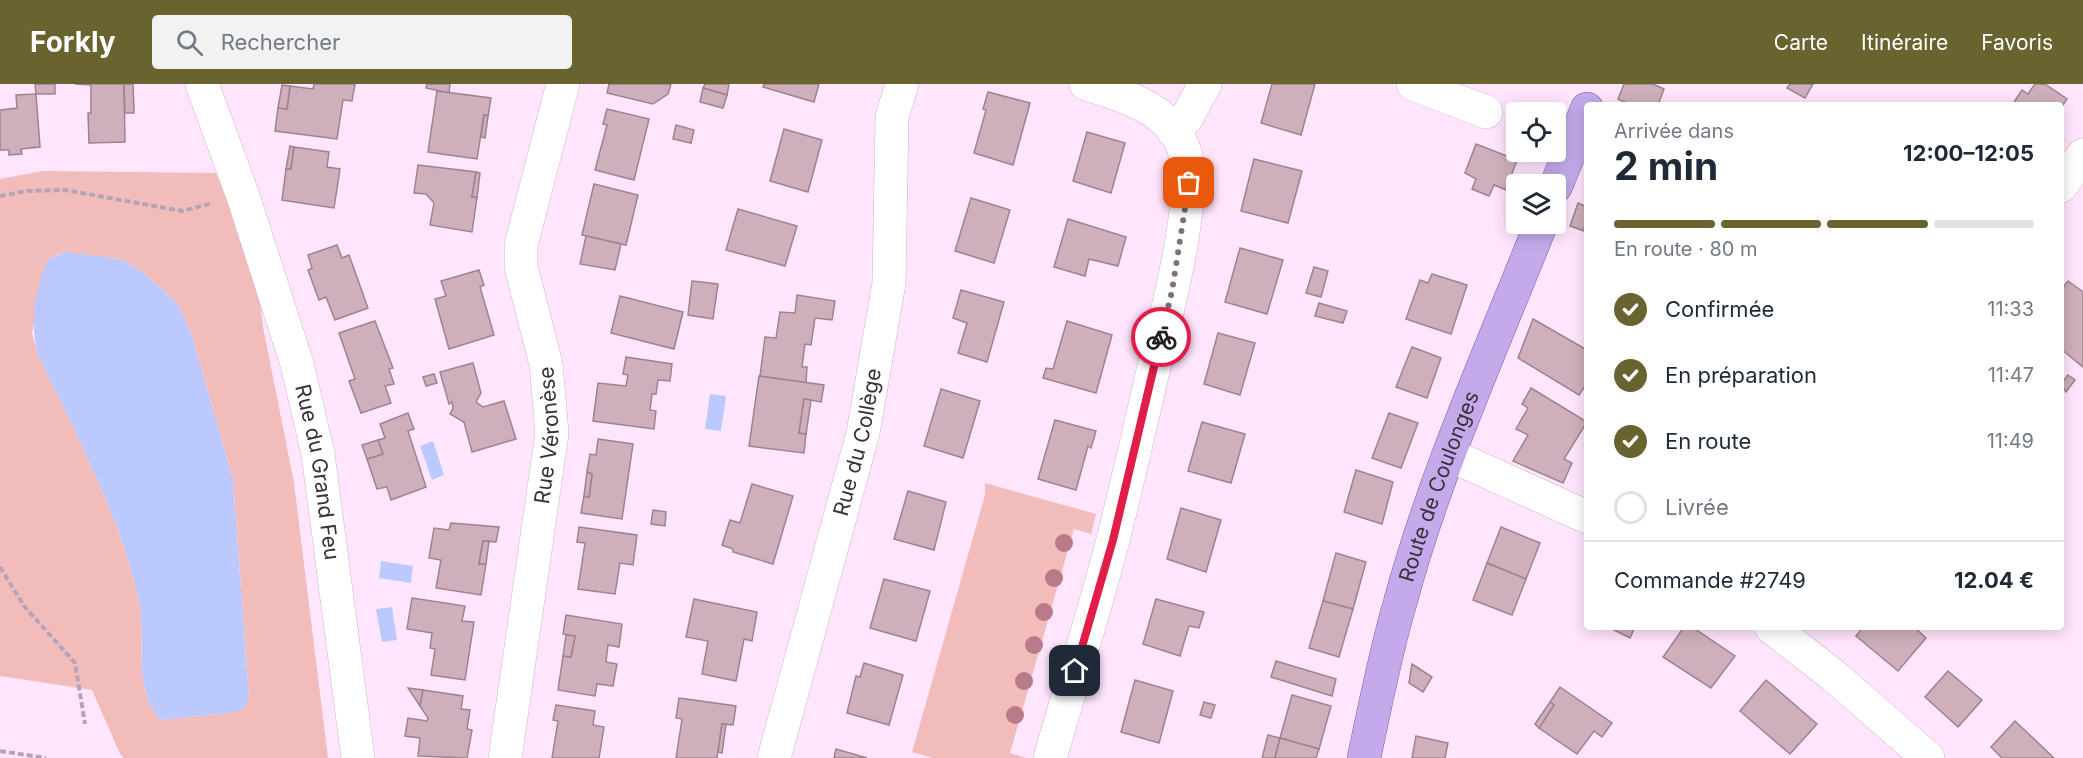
<!DOCTYPE html>
<html lang="fr">
<head>
<meta charset="utf-8">
<style>
  body { margin:0; font-family:Inter,sans-serif; background:#f2f2f3; color:#1f2937; height:100vh; display:flex; flex-direction:column; font-size:22px; white-space:nowrap }
  * { box-sizing:border-box; margin:0 }
  p { font-size:20px; color:#747a83 }
  .icon { flex:none; width:33px; height:33px; fill:none; stroke:currentColor; stroke-width:2; stroke-linecap:round; stroke-linejoin:round }
  .map { position:relative; flex:1; overflow:hidden }
  .side { position:absolute; left:1584px; top:18px; width:480px; height:528px; display:flex; flex-direction:column; background:#fff; border-radius:6px; box-shadow:0 3px 15px #0003 }
  .side>* { flex:none }
  .tools { position:absolute; left:1506px; top:18px; display:grid; gap:12px }
  .tools a { display:grid; place-items:center; width:60px; height:60px; border-radius:6px; background:#fff; box-shadow:0 3px 15px #0003; font-size:30px }
  .pin { position:absolute; display:grid; place-items:center; width:51px; height:51px; color:#fff; margin:-26px; border-radius:12px; box-shadow:0 3px 9px #0006 }
  .courier { position:absolute; display:grid; place-items:center; width:60px; height:60px; margin:-30px; border:4px solid #e11d48; border-radius:50%; background:#fff; color:#222; box-shadow:0 2px 8px #0007 }
  .headline em { font-style:normal; font-weight:700 }
  .headline div { display:flex; flex-direction:column-reverse }
  .headline { display:flex; align-items:center; justify-content:space-between; height:102px; padding:0 30px }
  h1 { font-size:39px; font-weight:700; line-height:45px }
  .bar { display:grid; grid-template-columns:repeat(4,1fr); gap:9px 6px; align-content:center; height:72px; padding:0 30px }
  .bar i { height:8px; border-radius:4px; background:#e0e1e3 }
  .bar .selected { background:#696330 }
  .bar p { grid-column:span 4 }
  .line { display:flex; align-items:center; gap:15px; padding:0 30px; border-top:2px solid #e0e1e3 }
  .line div { flex:1 }
  ol { padding:0 30px; list-style:none }
  li { display:flex; align-items:center; gap:18px; height:66px }
  li p { margin-inline-start:auto }
  li .icon { padding:6px; border-radius:50%; background:#696330; color:#fff; stroke-width:4 }
  li:last-child { color:#747a83 }
  li i { width:33px; height:33px; border:3px solid #e0e1e3; border-radius:50% }
  header { display:flex; align-items:center; gap:36px; box-sizing:border-box; height:84px; padding:0 30px; background:#696330; color:#fff }
  header strong { font-size:28px }
  nav { display:flex; gap:33px; margin-inline-start:auto; font-size:21px }
  .search { width:420px; height:54px; background:#f2f2f3; display:flex; align-items:center; gap:15px; box-sizing:border-box; padding:0 21px; border-radius:6px; color:#747a83; font-size:22px }
  .map>svg:first-child { display:block }
  .green { fill:#f2bcba; fill-rule:evenodd }
  .water { fill:#bbc9ff }
  .building { fill:#cfafbb; stroke:#a0828d; stroke-width:1.5 }
  .lines { fill:none; stroke-linecap:round; stroke-linejoin:round }
  .minor-casing { stroke:#ccb4cb; stroke-width:34 }
  .major-casing { stroke:#7a5ba5; stroke-width:34 }
  .path { stroke:#b6a3b6; stroke-width:4; stroke-dasharray:6 3; stroke-linecap:butt }
  .minor { stroke:#fff; stroke-width:33 }
  .major { stroke:#c4aaeb; stroke-width:33 }
  .tree { fill:#b97b89 }
  .done { stroke:#7f707f; stroke-width:6; stroke-dasharray:0 10.8 }
  .route { stroke:#e11d48; stroke-width:8 }
  .labels { text-anchor:middle; stroke-width:4.5; stroke-linejoin:round; paint-order:stroke }
  .street-label { font-size:21px; fill:#3a313a; stroke:#fcfcfc }
</style>
</head>
<body>
<header>
<strong>Forkly</strong>
<div class="search"><svg class="icon" aria-label="search" viewBox="0 0 24 24"><circle cx="10" cy="10" r="6"/><path d="M15 15l6 6"/></svg>Rechercher</div>
<nav><a>Carte</a><a>Itinéraire</a><a>Favoris</a></nav>
</header>
<div class="map">
<svg width="2083" height="674" viewBox="0 0 2083 674">
  <rect width="100%" height="100%" fill="#ffe6fe"/>
  <g class="green">
    <path d="M43,87L216,89L257,191L263,243L294,399L328,674H124L120,670L92,606L0,592V95ZM61,169L119,175L138,185L168,210L180,224L192,252L233,396L249,614L237,628L160,636C131,602 148,552 138,512C116,423 77,352 38,271L32,249L48,175Z"/>
    <path d="M985,399L1096,430L1091,450L1074,445L1010,669L1026,674H933L912,668L985,411Z"/>
  </g>
  <g class="water">
    <path d="M65,168L120,175L138,185L168,210L180,224L192,252L233,396L249,614L243,625L237,628L160,636C131,601 148,552 138,512C116,422 77,353 38,271C29,236 35,208 48,175Z"/>
    <path d="M710,310L726,312L721,347L705,345Z"/>
    <path d="M433,357L444,391L432,396L420,362Z"/>
    <path d="M381,477L413,482L411,499L379,494Z"/>
    <path d="M392,523L397,556L382,558L376,525Z"/>
  </g>
  <g class="building">
    <path d="M35,0H55V10H36Z"/>
    <path d="M75,0H124L125,58L89,59L88,29H91V1Z"/>
    <path d="M124,0H133L134,29H125Z"/>
    <path d="M314,0H355L352,17L343,16L337,55L275,47L278,24L287,25L290,2L313,5Z"/>
    <path d="M427,0H450L449,9L426,4Z"/>
    <path d="M609,0H671L668,10L653,20L607,9Z"/>
    <path d="M705,0H729L727,11L703,4Z"/>
    <path d="M764,0H819L814,18L763,3Z"/>
    <path d="M1272,0H1315L1301,51L1261,39Z"/>
    <path d="M1624,0H1653L1664,5L1658,21H1631L1618,15Z"/>
    <path d="M1790,0H1813L1805,14L1787,4Z"/>
    <path d="M2035,0H2045L2067,15L2061,24V21H2012L2022,6L2028,10Z"/>
    <path d="M282,1L290,2L287,25L278,24Z"/>
    <path d="M703,4L727,11L723,24L700,18Z"/>
    <path d="M437,7L491,14L488,32L484,31L477,75L428,68Z"/>
    <path d="M988,8L1030,19L1013,81L974,69L986,26L983,25Z"/>
    <path d="M36,10L40,63L21,65L22,70L9,71V66H0V26L17,24L16,11Z"/>
    <path d="M607,25L649,35L634,96L595,86L607,41L603,40Z"/>
    <path d="M484,31L488,32L485,54L481,53Z"/>
    <path d="M676,41L694,46L691,59L673,55Z"/>
    <path d="M784,45L822,56L808,108L770,97Z"/>
    <path d="M1087,48L1125,59L1111,109L1073,97Z"/>
    <path d="M1476,60L1517,76L1506,106L1494,101L1489,112L1472,105L1476,95L1465,89Z"/>
    <path d="M290,62L294,63L291,85H286Z"/>
    <path d="M294,63L329,68L327,83L340,85L334,124L282,116L286,85H291Z"/>
    <path d="M1254,75L1302,87L1288,139L1241,127Z"/>
    <path d="M418,81L476,88L472,113H477L472,148L430,141L434,119L426,110L414,109Z"/>
    <path d="M476,88L480,89L477,113H472Z"/>
    <path d="M594,100L638,111L626,161L582,151Z"/>
    <path d="M971,114L1010,126L994,179L955,167Z"/>
    <path d="M1578,119L1587,123L1584,147L1570,142Z"/>
    <path d="M738,125L797,142L785,182L726,166Z"/>
    <path d="M1068,135L1126,153L1118,182L1089,175L1085,192L1054,183Z"/>
    <path d="M586,152L621,160L615,186L580,180Z"/>
    <path d="M337,161L342,174L349,171L368,224L335,236L326,213L319,216L308,186L312,184L308,171Z"/>
    <path d="M1240,164L1283,176L1267,230L1225,218Z"/>
    <path d="M1314,183L1328,187L1321,213L1306,209Z"/>
    <path d="M479,186L484,201L480,203L494,251L449,265L435,215L446,212L441,197Z"/>
    <path d="M1432,190L1467,201L1451,250L1406,235L1420,196L1428,199Z"/>
    <path d="M692,197L718,200L713,235L688,231Z"/>
    <path d="M2068,197L2083,208V283L2061,265V206Z"/>
    <path d="M961,206L1004,218L987,278L958,269L967,239L953,234Z"/>
    <path d="M797,211L835,217L832,236L815,234L811,261L805,260L802,283H807L806,299L760,292L765,253L776,254L780,228L795,229Z"/>
    <path d="M620,212L683,228L674,265L611,249Z"/>
    <path d="M1319,219L1347,227L1343,239L1315,232Z"/>
    <path d="M1533,235L1587,266V299L1579,311L1518,274Z"/>
    <path d="M375,237L393,284L389,285L394,300L385,302L391,319L361,329L349,297L355,295L339,249Z"/>
    <path d="M1067,237L1112,251L1096,309L1043,294L1046,284L1053,285Z"/>
    <path d="M1218,249L1255,259L1240,311L1204,300Z"/>
    <path d="M1412,263L1441,274L1427,314L1396,303Z"/>
    <path d="M626,273L672,280L670,297L658,296L656,310H652L650,326L656,327L654,345L593,337L598,299L626,302L628,291L623,290Z"/>
    <path d="M473,279L481,309L476,318L483,323L504,317L516,355L472,368L464,338L450,330L453,324L452,318L449,320L440,288Z"/>
    <path d="M434,290L437,299L426,302L423,293Z"/>
    <path d="M2068,291L2075,296L2066,308L2061,300Z"/>
    <path d="M759,292L824,301L821,318L804,315L799,349L806,350L804,369L749,362Z"/>
    <path d="M1531,304L1587,338L1564,375L1572,379L1563,399L1513,377L1528,351L1516,345L1528,324L1522,320Z"/>
    <path d="M941,305L980,317L963,374L924,362Z"/>
    <path d="M804,315L811,316L806,350L799,349Z"/>
    <path d="M408,329L414,345L408,347L426,403L391,416L387,403L377,405L367,375L383,370L378,356L385,354L380,340Z"/>
    <path d="M1389,329L1418,339L1401,384L1372,374Z"/>
    <path d="M1055,336L1096,347L1091,364L1088,362L1076,406L1038,395Z"/>
    <path d="M1202,338L1245,350L1231,399L1188,387Z"/>
    <path d="M598,355L633,360L622,435L581,429L584,412L589,413L592,390L587,388L590,370L596,371Z"/>
    <path d="M378,356L383,370L367,375L362,361Z"/>
    <path d="M1356,386L1393,398L1382,440L1344,428Z"/>
    <path d="M587,388L592,390L589,413L584,412Z"/>
    <path d="M752,400L793,412L773,480L733,468V465L722,461L730,436L740,439Z"/>
    <path d="M908,407L946,418L934,466L894,455Z"/>
    <path d="M1181,424L1221,436L1206,488L1167,475Z"/>
    <path d="M653,426L666,428L665,442L651,440Z"/>
    <path d="M451,439L499,443L496,458L483,457L479,480H486L481,511L436,504L441,476L429,474L434,444L449,446Z"/>
    <path d="M579,443L637,451L633,481L620,479L615,510L578,505L585,459L577,458Z"/>
    <path d="M1501,443L1540,459L1526,495L1487,479Z"/>
    <path d="M483,457H489L486,480H479Z"/>
    <path d="M1336,469L1366,478L1353,525L1323,517Z"/>
    <path d="M1487,479L1526,495L1512,531L1473,516Z"/>
    <path d="M884,495L930,507L916,557L870,544Z"/>
    <path d="M412,514L465,522L462,537L474,538L465,596L431,591L435,565L430,564L432,549L407,545Z"/>
    <path d="M694,515L757,528L752,557L744,555L736,597L702,590L708,557L686,553Z"/>
    <path d="M1156,515L1204,528L1199,544L1189,542L1180,572L1143,560Z"/>
    <path d="M1323,517L1353,525L1339,573L1309,564Z"/>
    <path d="M566,531L622,540L619,563L608,561L606,578L617,580L613,602L597,600L595,612L558,606L563,572L571,573L575,552L563,550Z"/>
    <path d="M1608,543H1635L1630,554Z"/>
    <path d="M1684,543H1692L1735,572L1711,604L1663,573Z"/>
    <path d="M1863,543H1914L1926,554L1898,587L1856,552Z"/>
    <path d="M566,551L575,552L571,573L563,572Z"/>
    <path d="M1276,577L1336,595L1332,612L1271,593Z"/>
    <path d="M864,579L903,591L889,641L847,629L856,592L860,593Z"/>
    <path d="M1412,580L1432,593L1423,608L1409,599Z"/>
    <path d="M1948,587L1982,616L1958,643L1925,613Z"/>
    <path d="M1135,596L1173,607L1159,659L1121,648Z"/>
    <path d="M1766,596L1817,640L1790,670L1740,627Z"/>
    <path d="M1560,603L1612,639L1602,653L1594,647L1577,670L1539,644L1554,621L1550,618Z"/>
    <path d="M408,604L423,606L420,622Z"/>
    <path d="M423,606L463,612L461,625L470,626L467,645L472,646L467,674L418,672L420,654L405,652L408,634L427,637L428,634L420,622Z"/>
    <path d="M1292,611L1331,622L1319,665L1280,654Z"/>
    <path d="M679,614L736,622L733,641L722,640L717,674H676L682,635L676,634Z"/>
    <path d="M1204,618L1215,621L1211,634L1200,631Z"/>
    <path d="M1550,618L1554,621L1539,644L1535,640Z"/>
    <path d="M556,621L595,627L593,641L604,643L599,674H552L558,637L553,636Z"/>
    <path d="M2015,637L2054,674H2002L1991,663Z"/>
    <path d="M722,640H726L722,669L718,668Z"/>
    <path d="M1268,651L1280,654L1275,674H1262Z"/>
    <path d="M1416,652L1448,659L1445,674H1412Z"/>
    <path d="M1280,654L1319,665L1316,674H1275Z"/>
    <path d="M836,665L867,674H834Z"/>
  </g>
  <g class="lines">
    <defs>
      <g id="minor">
        <path id="s1" d="M202,0L243,112L297,280L318,370L358,674"/>
        <path d="M1413,0L1486,28"/>
        <path d="M1173,46L1186,35L1205,0"/>
        <path d="M2061,102L2083,71"/>
        <path d="M1450,371L1587,433"/>
        <path d="M1771,543L1834,592L1928,674"/>
        <path id="s2" d="M505,674L552,349L546,280L521,183V161L563,0"/>
        <path id="s3" d="M774,674L863,349L889,199L892,33L902,0"/>
        <path d="M1050,674C1071,601 1094,529 1113,456C1129,393 1143,329 1158,266C1169,220 1197,112 1185,69C1173,25 1125,12 1086,0"/>
      </g>
      <g id="major">
        <path d="M1556,102L1587,25"/>
        <path id="s4" d="M1364,674C1375,622 1385,570 1400,519C1435,389 1492,264 1541,140"/>
      </g>
    </defs>
    <use href="#minor" class="minor-casing"/>
    <use href="#major" class="major-casing"/>
    <g class="path">
      <path d="M0,112L27,107L65,106L182,127L213,119"/>
      <path d="M0,483L24,522L75,579L85,640"/>
      <path d="M0,667L46,674"/>
    </g>
    <use href="#minor" class="minor"/>
    <use href="#major" class="major"/>
  </g>
  <g class="tree">
    <circle cx="1064" cy="459" r="9"/>
    <circle cx="1054" cy="494" r="9"/>
    <circle cx="1044" cy="528" r="9"/>
    <circle cx="1034" cy="561" r="9"/>
    <circle cx="1024" cy="597" r="9"/>
    <circle cx="1015" cy="631" r="9"/>
  </g>
  <g class="lines">
    <path class="done" d="M1161,253L1172,207L1189,99"/>
    <path class="route" d="M1075,587L1113,456L1161,253"/>
  </g>
  <g class="labels">
    <g class="street-label">
      <text dy="7" stroke="none"><textPath href="#s2" startOffset="326">Rue Véronèse</textPath></text>
      <text dy="7" stroke="none"><textPath href="#s3" startOffset="327">Rue du Collège</textPath></text>
      <text dy="7" stroke="none"><textPath href="#s1" startOffset="406">Rue du Grand Feu</textPath></text>
      <text dy="7" stroke="none"><textPath href="#s4" startOffset="282">Route de Coulonges</textPath></text>
    </g>
  </g>
</svg>
<div class="tools">
<a><svg class="icon" aria-label="locate" viewBox="0 0 24 24"><circle cx="12" cy="12" r="6"/><path d="M12 2v4M12 18v4M2 12h4M18 12h4"/></svg></a>
<a><svg class="icon" aria-label="layers" viewBox="0 0 24 24"><path d="M12 4l9 5-9 5-9-5zM3 14l9 5 9-5"/></svg></a>
</div>
<div class="pin" style="left:1189px;top:99px;background:#ea580c"><svg class="icon" aria-label="bag" viewBox="0 0 24 24"><path d="M5 8h14l-1 12H6zM9 8a3 3 0 0 1 6 0"/></svg></div>
<div class="pin" style="left:1075px;top:587px;background:#1f2937"><svg class="icon" aria-label="home" viewBox="0 0 24 24"><path d="M3 11l9-7 9 7M6 9v11h12V9"/></svg></div>
<div class="courier" style="left:1161px;top:253px"><svg class="icon" aria-label="bike" viewBox="0 0 24 24"><circle cx="6" cy="16" r="4"/><circle cx="18" cy="16" r="4"/><path d="M6 16l4-8h5l3 8M10 8l3 8H6M13 5h3"/></svg></div>
<section class="side">
<div class="headline"><div><h1>2 min</h1><p>Arrivée dans</p></div><em>12:00–12:05</em></div>
<div class="bar"><i class="selected"></i><i class="selected"></i><i class="selected"></i><i></i><p>En route · 80 m</p></div>
<ol>
<li><svg class="icon" aria-label="check" viewBox="0 0 24 24"><path d="M5 12l5 5 9-10"/></svg>Confirmée<p>11:33</p></li>
<li><svg class="icon" aria-label="check" viewBox="0 0 24 24"><path d="M5 12l5 5 9-10"/></svg>En préparation<p>11:47</p></li>
<li><svg class="icon" aria-label="check" viewBox="0 0 24 24"><path d="M5 12l5 5 9-10"/></svg>En route<p>11:49</p></li>
<li><i></i>Livrée</li>
</ol>
<div class="line" style="height:78px"><div>Commande #2749</div><b>12.04 €</b></div>
</section>
</div>
</body>
</html>
